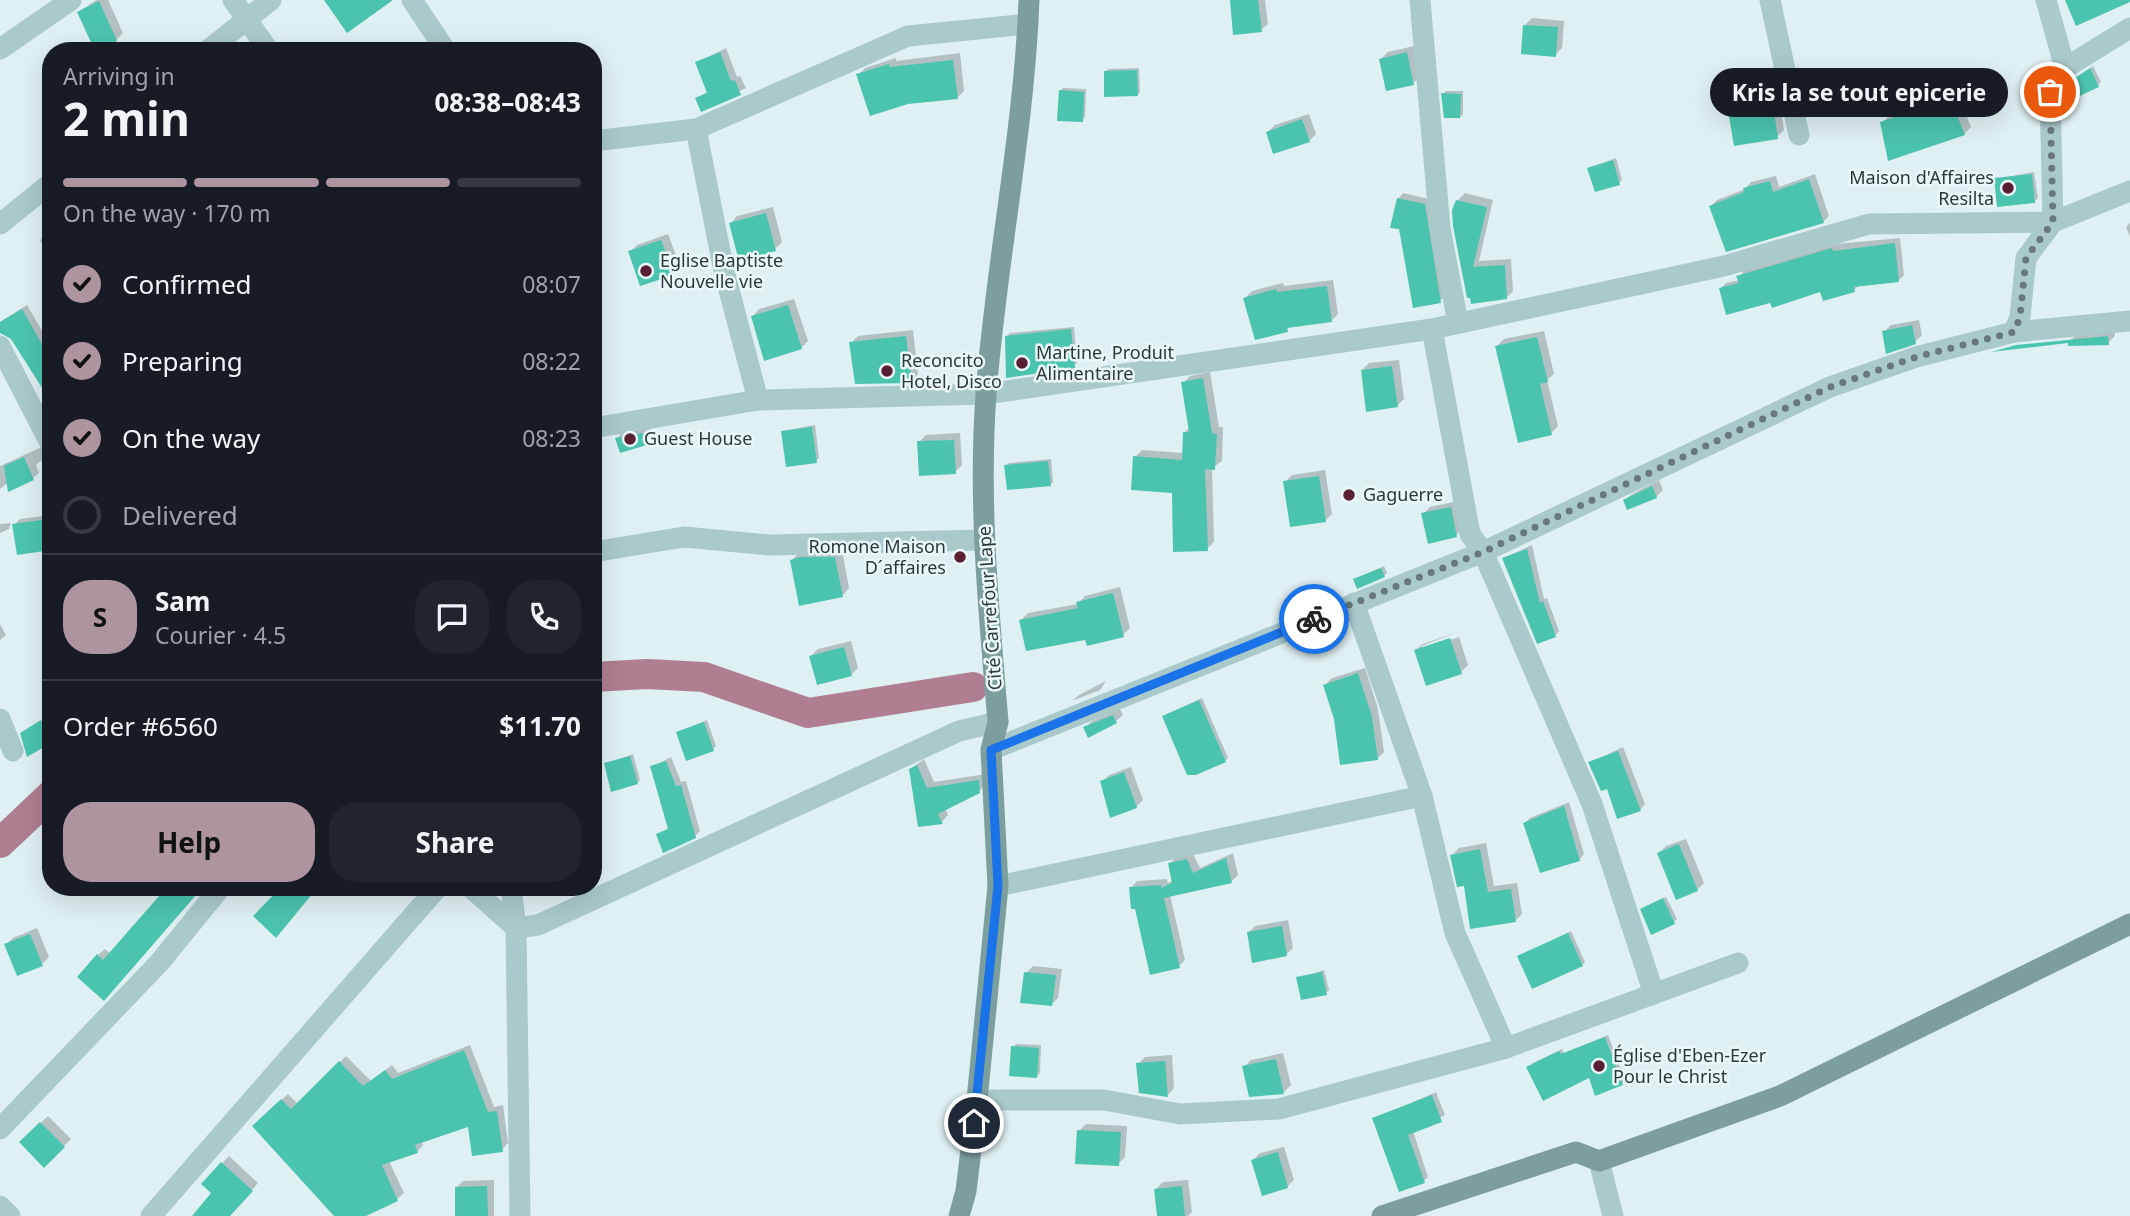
<!DOCTYPE html>
<html lang="en">
<head>
<meta charset="utf-8">
<style>
  body { margin:0; font-family:"Noto Sans",sans-serif; background:#20242c; color:#f1f3f6; height:100vh; display:flex; flex-direction:column; font-size:26px; white-space:nowrap }
  * { box-sizing:border-box; margin:0 }
  p { font-size:23px; color:#9ea1a6 }
  .icon { flex:none; width:38px; height:38px; fill:none; stroke:currentColor; stroke-width:2; stroke-linecap:round; stroke-linejoin:round }
  .map { position:relative; flex:1; overflow:hidden }
  .sheet { position:absolute; left:42px; top:42px; width:560px; height:854px; display:flex; flex-direction:column; background:#171b24; border-radius:28px; box-shadow:0 7px 28px #0002 }
  .sheet>* { flex:none }
  .pin { position:absolute; display:grid; place-items:center; width:60px; height:60px; color:#fff; margin:-30px; border:4px solid #fff; border-radius:50%; box-shadow:0 2px 7px #0007 }
  .courier { position:absolute; display:grid; place-items:center; width:70px; height:70px; margin:-35px; border:5px solid #1a73e8; border-radius:50%; background:#fff; color:#222; box-shadow:0 2px 9px #0007 }
  .bubble { position:absolute; height:49px; border-radius:24px; background:#171b24; box-shadow:0 7px 28px #0002; font-size:23px; font-weight:700; line-height:49px; text-align:center }
  .summary em { font-style:normal; font-weight:700 }
  .summary div { display:flex; flex-direction:column-reverse }
  .summary { display:flex; align-items:center; justify-content:space-between; height:119px; padding:0 21px }
  h1 { font-size:46px; font-weight:700; line-height:52px }
  .bar { display:grid; grid-template-columns:repeat(4,1fr); gap:10px 7px; align-content:center; height:84px; padding:0 21px }
  .bar i { height:9px; border-radius:5px; background:#363941 }
  .bar .on { background:#ad949f }
  .bar p { grid-column:span 4 }
  .line { display:flex; align-items:center; gap:18px; padding:0 21px; border-top:2px solid #363941 }
  .line div { flex:1 }
  .round { display:grid; place-items:center; flex:none; width:74px; height:74px; border-radius:28px; background:#20242c }
  ol { padding:0 21px; list-style:none }
  li { display:flex; align-items:center; gap:21px; height:77px }
  li p { margin-inline-start:auto }
  li .icon { padding:7px; border-radius:50%; background:#ad949f; color:#111; stroke-width:4 }
  li:last-child { color:#9ea1a6 }
  li i { width:38px; height:38px; border:4px solid #363941; border-radius:50% }
  .cta { display:flex; gap:14px; margin-top:auto; padding:14px 21px }
  .cta a { flex:1; height:80px; border-radius:28px; background:#ad949f; color:#111; font-size:28px; font-weight:700; line-height:80px; text-align:center }
  .cta a+a { background:#20242c; color:#f1f3f6 }
  .map>svg:first-child { display:block }
  .shadow { fill:#0003 }
  .lines { fill:none; stroke-linecap:round; stroke-linejoin:round }
  .canal { stroke:#af7e90; stroke-width:30 }
  .building { fill:#4bc4af }
  .street { stroke:#aac9cb; stroke-width:21 }
  .secondary { stroke:#7c9e9d; stroke-width:21 }
  .done { stroke:#697878; stroke-width:7; stroke-dasharray:0 12.6 }
  .route { stroke:#1a73e8; stroke-width:9 }
  .poi-dot { fill:#592034; stroke:#ebf8fa; stroke-width:2.5 }
  .labels { text-anchor:middle; stroke-width:5; stroke-linejoin:round; paint-order:stroke }
  .poi-label { font-size:18px; fill:#2a3837; stroke:#ebf8fa; text-anchor:start }
  .street-label { font-size:18px; fill:#2a3837; stroke:#ebf8fa }
</style>
</head>
<body>
<div class="map">
<svg width="2130" height="1216" viewBox="0 0 2130 1216">
  <rect width="100%" height="100%" fill="#dff0f2"/>
  <g class="shadow">
    <path d="M96,0H108L123,33L116,40L79,12Z"/>
    <path d="M1231,0H1265L1268,24L1261,30Z"/>
    <path d="M1532,18L1564,21L1562,48L1555,55L1525,25Z"/>
    <path d="M251,40L258,51H234Z"/>
    <path d="M1414,46L1420,77L1413,83L1381,59L1388,52Z"/>
    <path d="M726,48L737,77L740,76L746,88L702,110L697,99L708,91L697,63Z"/>
    <path d="M960,53L964,91L957,98L858,75L865,68L896,58V61Z"/>
    <path d="M2093,66L2101,82L2098,85L2076,79Z"/>
    <path d="M1139,68L1140,92L1137,95L1105,72L1108,69Z"/>
    <path d="M1063,88L1086,89L1085,117L1082,120L1060,91Z"/>
    <path d="M1446,91H1463V114L1460,117L1443,94Z"/>
    <path d="M1957,92L1971,127L1964,134L1882,123L1889,116Z"/>
    <path d="M1779,98L1784,130L1777,137L1730,111L1737,105Z"/>
    <path d="M1309,114L1316,134L1309,141L1268,132L1275,125Z"/>
    <path d="M1616,158L1622,180L1619,183L1589,168Z"/>
    <path d="M2034,172L2038,198L2035,201L1996,179Z"/>
    <path d="M1815,174L1829,216L1823,222L1711,206L1717,200L1745,189L1751,182L1776,176L1779,187Z"/>
    <path d="M1403,193L1429,199L1445,296L1440,301L1398,199Z"/>
    <path d="M1465,193L1493,200L1479,261L1511,259L1513,291L1506,298L1472,302L1458,200Z"/>
    <path d="M773,207L782,242L775,249L731,223L737,216Z"/>
    <path d="M2130,223V237L2126,227Z"/>
    <path d="M51,231V258L40,240Z"/>
    <path d="M668,234L680,266L673,273L630,252L637,245Z"/>
    <path d="M1900,238L1904,275L1899,280L1860,284L1854,290L1821,289L1772,301L1721,288L1726,283L1739,280L1743,271L1837,244Z"/>
    <path d="M1333,280L1338,314L1331,321L1291,326L1287,330L1245,298L1252,291L1283,283L1284,286Z"/>
    <path d="M794,299L808,341L801,348L753,316L759,309Z"/>
    <path d="M27,305L51,346V371L0,329L3,320Z"/>
    <path d="M1919,320L1922,335L1915,342L1884,332L1891,325Z"/>
    <path d="M1074,327L1077,363L1074,366L1007,336L1010,333Z"/>
    <path d="M913,330L918,374L911,381L851,343L858,336Z"/>
    <path d="M2114,330L2115,336L2108,343L2070,341L2077,334Z"/>
    <path d="M1544,331L1554,374L1547,380L1558,426L1551,433L1497,346L1504,339Z"/>
    <path d="M1399,360L1404,399L1397,406L1362,370L1369,363Z"/>
    <path d="M1210,372L1219,427H1223L1222,461L1212,468L1214,542L1207,549L1173,491L1135,457L1142,450L1184,453V433L1190,427L1183,383L1190,376Z"/>
    <path d="M815,425L819,458L816,461L783,431Z"/>
    <path d="M650,427L653,436L646,443L617,438L624,431Z"/>
    <path d="M960,433L962,465L955,472L919,442L926,435Z"/>
    <path d="M44,446L49,454L36,465L39,473L33,478L8,483L0,489V466Z"/>
    <path d="M1051,459L1053,482L1050,485L1006,466L1009,463Z"/>
    <path d="M1325,470L1332,514L1325,521L1285,482L1292,475Z"/>
    <path d="M1659,480L1663,490L1656,497L1625,500L1632,494Z"/>
    <path d="M1458,501L1463,528L1456,535L1423,514L1430,507Z"/>
    <path d="M51,515V548L14,525L20,519Z"/>
    <path d="M11,523L9,529L0,533V524Z"/>
    <path d="M1532,545L1544,599L1547,598L1559,631L1555,636L1504,558Z"/>
    <path d="M842,550L849,588L843,595L792,560L799,553Z"/>
    <path d="M1384,566L1387,573L1384,576L1355,579Z"/>
    <path d="M1120,587L1130,628L1123,635L1021,620L1028,613L1078,604L1085,596Z"/>
    <path d="M51,609V622L45,615Z"/>
    <path d="M0,624L6,635L0,640Z"/>
    <path d="M1457,632L1422,646V649L1459,637L1468,665L1461,672L1416,650L1423,644Z"/>
    <path d="M851,641L858,668L851,675L811,656L818,649Z"/>
    <path d="M1365,668L1378,709L1384,752L1377,759L1336,718L1325,685L1332,678Z"/>
    <path d="M1106,681L1100,690L1072,701L1079,695Z"/>
    <path d="M1202,698L1228,758L1225,761L1164,716Z"/>
    <path d="M1120,709L1123,715L1116,721L1085,728L1092,721Z"/>
    <path d="M44,719L51,730V741L28,755L22,733Z"/>
    <path d="M707,720L716,746L713,749L678,732Z"/>
    <path d="M1623,747L1645,804L1640,810L1608,787L1590,763Z"/>
    <path d="M633,754L640,780L637,783L606,764Z"/>
    <path d="M671,757L681,782L686,781L700,831L695,836L658,835L670,827L652,767Z"/>
    <path d="M924,759L934,782L986,774V784L979,791L945,808L948,815L942,822L911,769Z"/>
    <path d="M1131,767L1143,800L1136,807L1102,782L1109,775Z"/>
    <path d="M1569,802L1584,854L1579,860L1525,823L1530,818Z"/>
    <path d="M1686,839L1704,883L1697,890L1659,853L1666,846Z"/>
    <path d="M1486,843L1494,886L1517,883L1522,914L1515,921L1465,884L1452,855L1459,848Z"/>
    <path d="M1233,853L1238,875L1231,882L1170,895L1185,960L1179,966L1131,888L1137,881L1167,879L1168,883L1174,880L1170,864L1176,857L1193,854L1200,868Z"/>
    <path d="M1666,897L1677,919L1674,922L1642,909Z"/>
    <path d="M1288,920L1293,948L1286,955L1248,933L1255,926Z"/>
    <path d="M37,928L49,957L42,964L6,945L13,938Z"/>
    <path d="M1571,931L1585,962L1582,965L1520,956Z"/>
    <path d="M105,949L111,954V992L98,955Z"/>
    <path d="M1033,966L1062,969L1058,998L1051,1005L1026,973Z"/>
    <path d="M1324,970L1329,990L1326,993L1298,978Z"/>
    <path d="M1608,1035L1625,1080L1622,1083L1531,1064L1562,1049L1564,1053Z"/>
    <path d="M1016,1044L1041,1045L1040,1073L1037,1076L1013,1047Z"/>
    <path d="M470,1045L494,1107L503,1105L508,1143L502,1150L469,1125L421,1140L423,1145L417,1152L389,1161L404,1193L397,1199L362,1216H336L254,1126L288,1094L298,1104L346,1056L371,1081L392,1065L398,1073Z"/>
    <path d="M1283,1053L1291,1085L1284,1092L1250,1096L1244,1067L1251,1060Z"/>
    <path d="M1172,1055L1174,1088L1168,1095L1138,1064L1145,1057Z"/>
    <path d="M1436,1092L1445,1115L1413,1131L1428,1177L1424,1181L1374,1119Z"/>
    <path d="M48,1116L71,1139L44,1166L21,1142Z"/>
    <path d="M1086,1124L1127,1126L1125,1157L1118,1164L1079,1131Z"/>
    <path d="M1284,1147L1294,1180L1287,1187L1253,1160L1260,1153Z"/>
    <path d="M229,1156L258,1183L230,1216H194L213,1193L203,1184Z"/>
    <path d="M494,1180V1216H457L456,1188L463,1181Z"/>
    <path d="M1188,1180L1192,1212L1188,1216H1159L1156,1189L1163,1182Z"/>
  </g>
  <g class="lines">
    <g class="canal">
      <path d="M593,677L647,674L704,677L808,713L973,687"/>
      <path d="M0,843L51,795"/>
    </g>
  </g>
  <g class="building">
    <path d="M324,0H393L347,33Z"/>
    <path d="M1230,0H1258L1262,32L1233,35Z"/>
    <path d="M2065,0H2130V2L2076,26Z"/>
    <path d="M99,1L117,41L95,51L77,12Z"/>
    <path d="M1523,25L1558,27L1556,57L1521,54Z"/>
    <path d="M720,52L731,81L735,80L741,95L701,112L695,98L707,93L695,62Z"/>
    <path d="M1407,52L1414,85L1386,91L1379,59Z"/>
    <path d="M953,60L958,99L908,104L870,116L856,74L889,64L890,67Z"/>
    <path d="M2090,68L2099,87L2073,99L2068,88L2075,78Z"/>
    <path d="M1137,70L1138,96L1104,97V71Z"/>
    <path d="M1059,90L1084,92L1083,122L1057,121Z"/>
    <path d="M1441,93L1461,94L1460,118H1444Z"/>
    <path d="M1950,98L1965,135L1888,161L1880,122Z"/>
    <path d="M1773,104L1778,139L1734,146L1728,111Z"/>
    <path d="M1302,119L1310,142L1273,154L1266,132Z"/>
    <path d="M1613,160L1620,185L1595,192L1587,168Z"/>
    <path d="M2032,174L2035,203L1997,207L1994,178Z"/>
    <path d="M1809,179L1824,223L1726,252L1709,206L1744,192L1743,188L1770,181L1773,192Z"/>
    <path d="M1397,198L1425,204L1441,303L1413,308L1399,229L1390,228Z"/>
    <path d="M1456,200L1487,207L1473,267L1505,265L1507,299L1471,304L1470,298H1467L1453,226L1452,210Z"/>
    <path d="M766,213L776,251L739,261L729,223Z"/>
    <path d="M661,240L674,275L640,286L628,251Z"/>
    <path d="M1895,243L1899,282L1854,287L1855,292L1823,301L1820,292L1772,308L1770,303L1726,315L1719,288L1739,283L1736,276L1832,248L1833,251Z"/>
    <path d="M1327,286L1332,322L1287,328L1288,332L1255,340L1243,298L1276,289L1277,292Z"/>
    <path d="M788,305L802,349L764,361L751,316Z"/>
    <path d="M22,309L51,360V402L11,339L0,333V322Z"/>
    <path d="M1912,325L1916,344L1886,354L1882,331Z"/>
    <path d="M1071,329L1075,368L1006,378L1005,336Z"/>
    <path d="M906,336L912,383L855,384L849,342Z"/>
    <path d="M2108,336L2109,345L2068,346V343L1991,352L2016,345Z"/>
    <path d="M1537,337L1548,382L1540,384L1552,435L1518,443L1495,346Z"/>
    <path d="M1392,366L1398,407L1366,412L1361,370Z"/>
    <path d="M1203,378L1212,433L1217,434L1215,470L1205,469L1208,551L1173,552L1172,493L1131,490L1133,456L1182,460L1183,432H1189L1181,382Z"/>
    <path d="M812,427L817,463L786,467L781,431Z"/>
    <path d="M643,433L647,445L620,453L615,438Z"/>
    <path d="M954,440L956,474L919,476L917,441Z"/>
    <path d="M24,457L34,480L8,492L4,466Z"/>
    <path d="M1048,461L1051,486L1007,490L1004,465Z"/>
    <path d="M1319,476L1326,522L1290,527L1283,481Z"/>
    <path d="M1652,486L1657,498L1627,510L1623,500Z"/>
    <path d="M1451,507L1457,537L1428,544L1421,513Z"/>
    <path d="M49,519L51,550L17,555L12,524Z"/>
    <path d="M1527,549L1540,603L1543,601L1556,637L1537,644L1502,558Z"/>
    <path d="M801,557H835L843,597L799,606L790,560Z"/>
    <path d="M1381,568L1385,577L1357,589L1353,579Z"/>
    <path d="M1113,593L1124,637L1087,646L1085,640L1026,651L1019,620L1078,608L1076,602Z"/>
    <path d="M1450,638L1462,674L1426,686L1414,650Z"/>
    <path d="M844,647L852,676L817,685L809,656Z"/>
    <path d="M1358,673L1372,717L1378,760L1340,765L1334,719L1323,685Z"/>
    <path d="M1199,700L1226,762L1196,775H1187L1162,716Z"/>
    <path d="M1113,715L1117,723L1088,738L1083,727Z"/>
    <path d="M41,720L51,743L27,757L20,733Z"/>
    <path d="M704,722L714,751L686,761L676,732Z"/>
    <path d="M1618,751L1641,811L1617,819L1607,789L1601,791L1588,762Z"/>
    <path d="M630,756L638,784L611,792L604,763Z"/>
    <path d="M666,761L676,786L681,785L696,838L663,853L656,834L668,829L650,766Z"/>
    <path d="M917,765L927,788L979,780L980,793L938,814L943,824L918,827L909,769Z"/>
    <path d="M1124,772L1137,808L1110,818L1100,781Z"/>
    <path d="M1564,806L1580,861L1540,873L1523,823Z"/>
    <path d="M1679,844L1698,891L1676,900L1657,853Z"/>
    <path d="M1480,849L1488,892L1511,889L1516,922L1470,929L1464,886L1457,887L1450,855Z"/>
    <path d="M1226,858L1232,883L1164,898L1180,968L1150,975L1135,909H1131L1129,887L1161,885V888L1172,883L1168,863L1187,859L1193,873Z"/>
    <path d="M167,887H203L104,1001L77,977L97,954L103,960Z"/>
    <path d="M281,887H318L276,938L253,916Z"/>
    <path d="M1663,898L1675,924L1651,935L1640,909Z"/>
    <path d="M1282,926L1287,956L1252,963L1247,932Z"/>
    <path d="M1568,933L1583,966L1532,989L1517,956Z"/>
    <path d="M30,934L43,966L17,976L4,944Z"/>
    <path d="M1024,972L1056,975L1052,1006L1020,1003Z"/>
    <path d="M1322,972L1327,995L1301,1000L1296,977Z"/>
    <path d="M1605,1037L1623,1085L1595,1096L1589,1078L1543,1101L1526,1067L1559,1051L1561,1054Z"/>
    <path d="M1011,1046L1039,1048L1037,1078L1009,1076Z"/>
    <path d="M464,1050L488,1112L497,1111L503,1152L472,1156L468,1127L415,1145L418,1153L382,1165L398,1201L366,1216H334L252,1126L281,1099L291,1109L339,1061L363,1086L385,1070L392,1079Z"/>
    <path d="M1276,1059L1284,1094L1249,1097L1242,1066Z"/>
    <path d="M1165,1061L1168,1097L1139,1093L1136,1063Z"/>
    <path d="M1432,1095L1442,1122L1408,1135L1425,1183L1399,1192L1372,1118Z"/>
    <path d="M40,1122L65,1147L44,1168L19,1142Z"/>
    <path d="M1077,1130L1121,1132L1119,1166L1075,1164Z"/>
    <path d="M1278,1152L1288,1188L1262,1196L1251,1160Z"/>
    <path d="M221,1162L253,1191L230,1216H192L211,1193L201,1184Z"/>
    <path d="M487,1186L488,1216H455V1187Z"/>
    <path d="M1182,1186L1185,1216H1157L1154,1189Z"/>
  </g>
  <g class="lines">
    <g class="street">
      <path d="M233,0L269,51"/>
      <path d="M412,0L446,51"/>
      <path d="M1420,0L1440,228L1458,323"/>
      <path d="M1770,0L1799,135"/>
      <path d="M0,49L71,0"/>
      <path d="M207,51L271,0"/>
      <path d="M2065,68L2130,28"/>
      <path d="M696,129L724,271L758,400"/>
      <path d="M593,141L696,129L908,36L1028,24"/>
      <path d="M0,224L51,183"/>
      <path d="M1432,329L1470,534L1483,552L1592,804L1654,994"/>
      <path d="M2014,332L2020,317L2026,258L2053,222L2050,92L2065,68L2046,0"/>
      <path d="M0,346L51,445"/>
      <path d="M593,428L758,400L986,394L1432,329L1724,266L1869,224L2053,222L2130,191"/>
      <path d="M593,552L684,537L770,545L983,540"/>
      <path d="M1354,603L1422,796L1455,933L1506,1048"/>
      <path d="M0,719L13,751"/>
      <path d="M991,750L1483,552L1830,387L1916,357L2014,332L2130,321"/>
      <path d="M998,886L1422,796"/>
      <path d="M470,887L516,928L538,925L959,731L998,722"/>
      <path d="M511,887L516,928L520,1216"/>
      <path d="M977,1100H1104L1180,1114L1279,1109L1506,1048L1738,963"/>
      <path d="M0,1129L159,963L221,887"/>
      <path d="M1599,1161L1613,1216"/>
      <path d="M0,1206L10,1216"/>
      <path d="M151,1216L438,887"/>
    </g>
    <g class="secondary">
      <path d="M959,1216L966,1191L977,1100L998,886L991,750L998,722C989,613 978,504 986,394C996,262 1024,133 1029,0"/>
      <path d="M1382,1216L1576,1152L1599,1161L1780,1096L2130,924"/>
    </g>
  </g>
  <g class="lines">
    <path class="done" d="M1314,619L1483,552L1830,387L1916,357L2014,332L2020,317L2026,258L2053,222L2050,92"/>
    <path class="route" d="M974,1123L998,886L991,750L1314,619"/>
  </g>
  <g class="poi-dot">
    <circle cx="2008" cy="188" r="7"/>
    <circle cx="646" cy="271" r="7"/>
    <circle cx="1022" cy="363" r="7"/>
    <circle cx="887" cy="371" r="7"/>
    <circle cx="630" cy="439" r="7"/>
    <circle cx="1349" cy="495" r="7"/>
    <circle cx="960" cy="557" r="7"/>
    <circle cx="1599" cy="1066" r="7"/>
  </g>
  <g class="labels">
    <g class="poi-label">
      <text x="1994" y="184" text-anchor="end">Maison d'Affaires<tspan x="1994" dy="21">Resilta</tspan></text>
      <text x="660" y="267">Eglise Baptiste<tspan x="660" dy="21">Nouvelle vie</tspan></text>
      <text x="1036" y="359">Martine, Produit<tspan x="1036" dy="21">Alimentaire</tspan></text>
      <text x="901" y="367">Reconcito<tspan x="901" dy="21">Hotel, Disco</tspan></text>
      <text x="644" y="445">Guest House</text>
      <text x="1363" y="501">Gaguerre</text>
      <text x="946" y="553" text-anchor="end">Romone Maison<tspan x="946" dy="21">D´affaires</tspan></text>
      <text x="1613" y="1062">Église d'Eben-Ezer<tspan x="1613" dy="21">Pour le Christ</tspan></text>
    </g>
    <g class="street-label">
      <text transform="translate(990 608) rotate(-94)" y="6">Cité Carrefour Lape</text>
    </g>
  </g>
</svg>
<div class="pin" style="left:2050px;top:92px;background:#ea580c"><svg class="icon" aria-label="bag" viewBox="0 0 24 24"><path d="M5 8h14l-1 12H6zM9 8a3 3 0 0 1 6 0"/></svg></div>
<div class="pin" style="left:974px;top:1123px;background:#1f2937"><svg class="icon" aria-label="home" viewBox="0 0 24 24"><path d="M3 11l9-7 9 7M6 9v11h12V9"/></svg></div>
<div class="courier" style="left:1314px;top:619px"><svg class="icon" aria-label="bike" viewBox="0 0 24 24"><circle cx="6" cy="16" r="4"/><circle cx="18" cy="16" r="4"/><path d="M6 16l4-8h5l3 8M10 8l3 8H6M13 5h3"/></svg></div>
<div class="bubble" style="left:1710px;top:68px;width:298px">Kris la se tout epicerie</div>
<section class="sheet">
<div class="summary"><div><h1>2 min</h1><p>Arriving in</p></div><em>08:38–08:43</em></div>
<div class="bar"><i class="on"></i><i class="on"></i><i class="on"></i><i></i><p>On the way · 170 m</p></div>
<ol>
<li><svg class="icon" aria-label="check" viewBox="0 0 24 24"><path d="M5 12l5 5 9-10"/></svg>Confirmed<p>08:07</p></li>
<li><svg class="icon" aria-label="check" viewBox="0 0 24 24"><path d="M5 12l5 5 9-10"/></svg>Preparing<p>08:22</p></li>
<li><svg class="icon" aria-label="check" viewBox="0 0 24 24"><path d="M5 12l5 5 9-10"/></svg>On the way<p>08:23</p></li>
<li><i></i>Delivered</li>
</ol>
<div class="line" style="height:126px"><b class="round" style="background:#ad949f;color:#111">S</b><div><b>Sam</b><p>Courier · 4.5</p></div><a class="round"><svg class="icon" aria-label="chat" viewBox="0 0 24 24"><path d="M4 5h16v11H9l-5 4z"/></svg></a><a class="round"><svg class="icon" aria-label="phone" viewBox="0 0 24 24"><path d="M5 4h4l2 5-3 2q2 4 5 5l2-3 5 2v4C11 20 4 13 5 4z"/></svg></a></div>
<div class="line" style="height:91px"><div>Order #6560</div><b>$11.70</b></div>
<div class="cta"><a>Help</a><a>Share</a></div>
</section>
</div>
</body>
</html>
